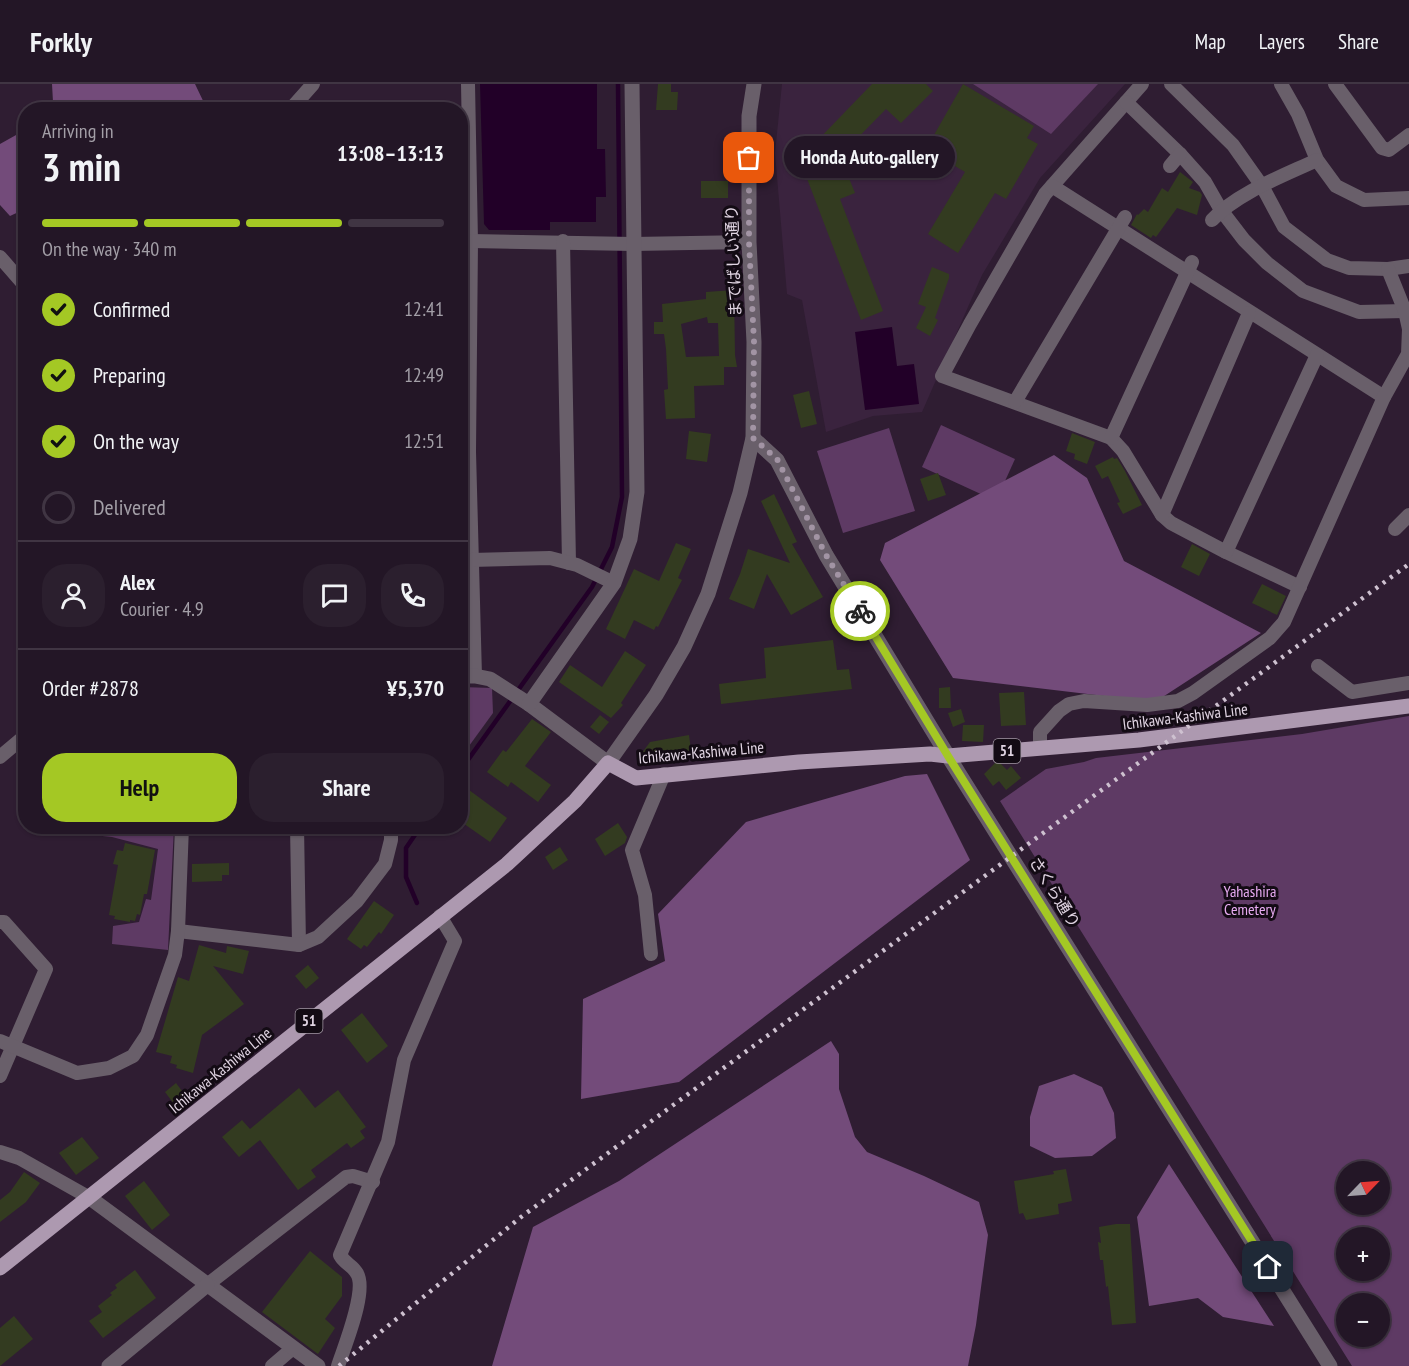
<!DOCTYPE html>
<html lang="en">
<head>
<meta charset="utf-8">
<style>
  body { margin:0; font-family:"PT Sans Narrow","Noto Sans JP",sans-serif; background:#2b1f2e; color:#f1f3f6; height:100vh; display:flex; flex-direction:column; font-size:22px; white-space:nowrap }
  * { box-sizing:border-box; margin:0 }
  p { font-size:20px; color:#a39fa7 }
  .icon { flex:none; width:33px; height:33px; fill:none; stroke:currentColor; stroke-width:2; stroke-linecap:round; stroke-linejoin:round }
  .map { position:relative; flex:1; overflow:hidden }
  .side { position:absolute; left:18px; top:18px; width:450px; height:732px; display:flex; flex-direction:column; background:#231626; border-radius:24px; box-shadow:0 2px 4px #0004,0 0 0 2px #403543 }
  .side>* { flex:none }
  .needle { width:39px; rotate:65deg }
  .fabs { position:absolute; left:1336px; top:1077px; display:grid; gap:12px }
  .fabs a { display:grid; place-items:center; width:54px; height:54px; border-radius:50%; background:#231626; box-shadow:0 2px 4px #0004,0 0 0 2px #403543; font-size:30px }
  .pin { position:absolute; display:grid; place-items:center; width:51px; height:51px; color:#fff; margin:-26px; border-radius:12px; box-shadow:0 3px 9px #0006 }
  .courier { position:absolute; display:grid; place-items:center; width:60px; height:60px; margin:-30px; border:4px solid #a4c824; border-radius:50%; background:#fff; color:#222; box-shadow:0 2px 8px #0007 }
  .bubble { position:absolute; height:42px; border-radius:21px; background:#231626; box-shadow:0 2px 4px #0004,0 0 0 2px #403543; font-size:20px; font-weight:600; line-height:42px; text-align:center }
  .head em { font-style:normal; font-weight:600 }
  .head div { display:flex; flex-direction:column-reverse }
  .head { display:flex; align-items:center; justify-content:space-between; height:102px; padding:0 24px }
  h1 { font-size:39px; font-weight:600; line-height:45px }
  .bar { display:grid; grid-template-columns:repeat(4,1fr); gap:9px 6px; align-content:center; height:72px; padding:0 24px }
  .bar i { height:8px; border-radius:4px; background:#403543 }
  .bar .on { background:#a4c824 }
  .bar p { grid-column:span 4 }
  .line { display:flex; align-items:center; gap:15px; padding:0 24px; border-top:2px solid #403543 }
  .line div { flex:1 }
  .round { display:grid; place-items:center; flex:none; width:63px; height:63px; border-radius:24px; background:#2b1f2e }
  ol { padding:0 24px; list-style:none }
  li { display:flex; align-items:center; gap:18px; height:66px }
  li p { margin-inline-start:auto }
  li .icon { padding:6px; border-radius:50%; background:#a4c824; color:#111; stroke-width:4 }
  li:last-child { color:#a39fa7 }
  li i { width:33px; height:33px; border:3px solid #403543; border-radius:50% }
  .action { display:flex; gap:12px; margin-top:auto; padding:12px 24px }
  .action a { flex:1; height:69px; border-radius:24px; background:#a4c824; color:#111; font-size:24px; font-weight:600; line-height:69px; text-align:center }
  .action a+a { background:#2b1f2e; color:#f1f3f6 }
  header { display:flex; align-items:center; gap:36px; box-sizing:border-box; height:84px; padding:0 30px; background:#231626; border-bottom:2px solid #403543 }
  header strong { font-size:28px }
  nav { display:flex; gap:33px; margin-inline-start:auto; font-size:21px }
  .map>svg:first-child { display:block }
  .built { fill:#3a233e }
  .green { fill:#5e3a64; fill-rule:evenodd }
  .forest { fill:#734b7a }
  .water { fill:#220028 }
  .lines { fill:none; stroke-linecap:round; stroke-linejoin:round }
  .stream { stroke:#220028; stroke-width:4.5 }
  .building { fill:#333b20; fill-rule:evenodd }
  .minor { stroke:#695f6a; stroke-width:14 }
  .tertiary { stroke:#695f6a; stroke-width:15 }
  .primary { stroke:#ad99b0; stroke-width:15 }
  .rail { stroke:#cec1d0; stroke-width:4.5; stroke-dasharray:3 6; stroke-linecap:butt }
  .done { stroke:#a294a4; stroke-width:6; stroke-dasharray:0 10.8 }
  .route { stroke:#a4c824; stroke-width:8 }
  .labels { text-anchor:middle; stroke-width:6; stroke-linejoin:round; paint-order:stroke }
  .shield { fill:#130b14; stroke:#a298a4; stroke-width:1.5 }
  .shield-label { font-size:15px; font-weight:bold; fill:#e0d4e2 }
  .street-label { font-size:16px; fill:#e0d4e2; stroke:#130b14 }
  .park-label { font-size:16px; fill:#e7aaf1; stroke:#130b14 }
</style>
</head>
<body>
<header>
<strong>Forkly</strong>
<nav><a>Map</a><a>Layers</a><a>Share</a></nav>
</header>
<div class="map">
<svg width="1409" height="1282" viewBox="0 0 1409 1282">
  <rect width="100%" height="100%" fill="#2f1d32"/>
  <path class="built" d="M782,0H1125L1040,94L982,191L922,328L873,332L826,348L802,216L787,210L775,69Z"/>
  <g class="green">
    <path d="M973,0H1098L1051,50Z"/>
    <path d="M941,341L1015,375L996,417L922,383Z"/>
    <path d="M889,344L915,427L843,449L817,367Z"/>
    <path d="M461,603L492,604L493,629L461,673Z"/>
    <path d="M1409,632V1282H1352L1000,717L1046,685L1084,678L1096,674L1302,650ZM1347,1088H1380V1120H1347ZM1347,1154H1380V1186H1347ZM1347,1220H1380V1252H1347Z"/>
    <path d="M48,743H174L168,866L112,860L113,842L139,838L146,815L151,816L158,765L112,753L46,746Z"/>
  </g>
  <g class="forest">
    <path d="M52,0H195L207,25H51L53,18Z"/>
    <path d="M25,46V125L10,132L0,121V60Z"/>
    <path d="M1054,371L1087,394L1124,477L1261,549L1155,618L953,594L880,476L885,459Z"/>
    <path d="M927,690L970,776L679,998L581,1015L583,915L665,877L658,830L746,738L905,692Z"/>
    <path d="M831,957L839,970V1005L855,1053L867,1068L924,1092L979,1118L988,1151L976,1241L968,1282H492L533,1143L619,1097Z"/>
    <path d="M1074,990L1102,1003L1114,1029L1116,1054L1092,1072L1055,1074L1030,1062V1033L1039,1002Z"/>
    <path d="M1169,1080L1274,1242L1223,1233L1198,1214L1149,1222L1137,1133Z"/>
  </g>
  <g class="water">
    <path d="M480,0H597V65H605L606,113H596V138H550V146H489L484,140Z"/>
    <path d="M892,243L897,282L914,280L919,320L865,326L855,248Z"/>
  </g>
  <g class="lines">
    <g class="stream">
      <path d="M460,687L592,503L612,463L622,413L618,0"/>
      <path d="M417,819L406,793V764L421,742"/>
    </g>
  </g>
  <g class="building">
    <path d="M658,0H671V8H678L677,26H656Z"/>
    <path d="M872,0H926L933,7L901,39L886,25L840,72L855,109L840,115L883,227L861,236L806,92L836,80L814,60Z"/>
    <path d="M963,0L1034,42L1027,54L1038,60L1006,115L995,109L958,169L928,150L965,88L926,65Z"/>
    <path d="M1180,88L1193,98L1189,104L1200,108L1202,111L1197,131L1177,124L1156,153L1153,151L1151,154L1131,141L1137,130L1138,131L1144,125L1148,128L1162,104L1168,108Z"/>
    <rect x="701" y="97" width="27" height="17"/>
    <path d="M932,183L949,190V194L935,234L938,236L930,252L916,244L926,223L918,220Z"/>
    <path d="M734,206L735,271L737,283H724V301L694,302L695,334L666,335L664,306L668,305L666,265L664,250H654V238H663L662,220L706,215V208ZM707,233L708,239H718L719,272L686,273L681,240Z"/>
    <path d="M809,307L817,340L801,344L793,311Z"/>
    <path d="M689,347L711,350L707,378L686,375Z"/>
    <path d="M1072,349L1095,358L1087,380L1074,375L1075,370L1066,367Z"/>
    <path d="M1113,373L1114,375L1117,374L1125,387L1142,421L1123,430L1117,419L1120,418L1108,392L1102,395L1095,382Z"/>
    <path d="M938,389L946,411L928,417L920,395Z"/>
    <path d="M774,410L797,458L792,460L823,513L791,531L767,490L754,525L729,515L740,490L748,465L790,479L761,417Z"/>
    <path d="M676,459L691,465L678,494L682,496L658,543L656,542L654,546L634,536L625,555L606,545L634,485L659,497Z"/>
    <path d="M1192,460L1210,470L1199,492L1181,483Z"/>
    <path d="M1262,500L1286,512L1277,531L1252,519Z"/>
    <path d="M833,556L837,586L849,585L852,605L721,620L719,600L766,594L764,564Z"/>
    <path d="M625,567L646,581L621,619L623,621L611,634L559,598L570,581L602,603Z"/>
    <path d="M950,603L951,624H939V604Z"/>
    <path d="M1024,608L1026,641L1001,642L999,609Z"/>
    <path d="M961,625L965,638L953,643L948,629Z"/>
    <path d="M600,631L609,638L599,650L590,643Z"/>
    <path d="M532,635L551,648L525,682L551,701L538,718L511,698L508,703L487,688L503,666L506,668Z"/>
    <path d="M963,641H984L983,658L962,657Z"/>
    <path d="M689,651L692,674L642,681L639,673L650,658Z"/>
    <path d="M996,678H999L1007,686L1011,682L1021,694L1006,706L999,697L993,702L984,690Z"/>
    <path d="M469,706L507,734L490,758L460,737V718Z"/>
    <path d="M618,739L627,753L625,759L605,772L595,755Z"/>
    <path d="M125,759L155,766L147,810H144L140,831L137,830L135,837L130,836V838L114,835L115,832L109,831L118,781L113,780L117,766L123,767Z"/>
    <path d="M560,763L568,776L553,786L545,773Z"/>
    <path d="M229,779V791H222V797L192,798V780Z"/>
    <path d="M374,817L394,831L381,850L379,848L367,863L364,861L361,865L347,855Z"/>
    <path d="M199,861L226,869L227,862L249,867L243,890L213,882L244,920L202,951L193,989L176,984L177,981L170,979L172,972L156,968L178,893L189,897Z"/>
    <path d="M308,881L319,894L306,905L295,892Z"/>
    <path d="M362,929L388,962L367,979L341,946Z"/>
    <path d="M176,999L185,1011L174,1020L165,1008Z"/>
    <path d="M299,1004L315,1024L338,1006L366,1043L360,1047L365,1054L351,1064L347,1059L311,1086L316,1093L298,1106L260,1056L239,1073L222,1053L242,1036L250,1045Z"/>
    <path d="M82,1053L99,1074L76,1091L59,1069Z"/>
    <path d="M1066,1085L1072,1117L1058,1120L1059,1130L1026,1136L1023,1129L1019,1130L1014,1097L1054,1090L1053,1087Z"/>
    <path d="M24,1088L40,1099L26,1118L0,1138V1116L10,1108Z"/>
    <path d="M144,1097L170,1131L152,1146L125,1112Z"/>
    <path d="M1116,1140H1130L1136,1239L1112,1241L1108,1202L1106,1203L1103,1176H1100L1098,1158L1101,1159L1099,1143Z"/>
    <path d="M310,1167L342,1193V1212L325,1235L335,1244L318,1270L262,1228Z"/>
    <path d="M135,1186L156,1214L103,1254L89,1237L102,1228L98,1222L112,1211L110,1209L117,1204L115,1201Z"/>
    <path d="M14,1232L33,1255L0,1282V1244Z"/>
  </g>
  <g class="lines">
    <g class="minor">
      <path d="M468,0L471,157L469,368L475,592"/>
      <path d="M1142,0L1045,110L970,240L942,292L1111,354L1123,367L1162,431L1171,439L1226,468L1300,503"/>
      <path d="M1171,0L1233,61L1262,102L1284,143L1327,176L1349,184L1388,185L1409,182"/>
      <path d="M1281,0L1298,30L1317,76L1336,102L1364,116L1409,114"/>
      <path d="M1335,0L1382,64L1389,66L1409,51"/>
      <path d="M1126,18L1180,70L1205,98L1221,126L1244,156L1267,179L1303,207L1359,228L1405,227"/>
      <path d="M290,26L313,0"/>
      <path d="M1170,82L1180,70"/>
      <path d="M1052,102L1384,313"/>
      <path d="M1212,136C1237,109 1283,92 1317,76"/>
      <path d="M471,157L633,160L749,158"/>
      <path d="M563,157L569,479"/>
      <path d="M0,173L26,203"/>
      <path d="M1015,318L1125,133"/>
      <path d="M1111,354L1192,178"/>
      <path d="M1162,431L1249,229"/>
      <path d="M1395,445L1409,431"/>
      <path d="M1226,468L1317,271"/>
      <path d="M471,476L550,474L577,481L614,499"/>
      <path d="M1318,582L1352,608L1409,599"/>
      <path d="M1040,664V648L1059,627L1069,620L1084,617L1147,621L1178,617L1193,609L1270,554L1284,538L1384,313L1408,270L1409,245L1405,227L1388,185"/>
      <path d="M0,673L26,651"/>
      <path d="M297,742L299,861"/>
      <path d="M0,838H4L46,885L0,992"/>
      <path d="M178,847L299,861L318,853L357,817L385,780L391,756V742"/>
      <path d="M651,870L645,811L632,766L664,690"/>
      <path d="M0,957L77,989L109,984L133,972L147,951L175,871L178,847L182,742"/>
      <path d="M0,1068L19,1074L90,1114"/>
      <path d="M207,1201L346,1093L353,1092L373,1098"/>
      <path d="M272,1282L293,1264"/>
      <path d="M338,1282C344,1263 369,1204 356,1188C352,1181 345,1180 340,1171L388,1058L404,976L455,857L440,832"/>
    </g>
    <g class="tertiary">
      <path d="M753,354L777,376L826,471L948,672L1330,1282"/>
      <path d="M460,592H475L490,595L529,620L608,679L656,611L684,563L708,510L740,409L753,354L754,258L749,158V32L754,0"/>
      <path d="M529,620L614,499L630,455L637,408L632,0"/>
      <path d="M90,1114L318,1282"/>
      <path d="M109,1282L207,1201"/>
    </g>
    <path class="primary" d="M0,1184L507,780L575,717L608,679L636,694L799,678L930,670L948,672L1139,656L1409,622"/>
    <path class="rail" d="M339,1282L521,1133L1409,480"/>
  </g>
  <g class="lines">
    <path class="done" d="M749,74V158L754,258L753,354L777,375L826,471L860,527"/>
    <path class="route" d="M860,527L948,672L1268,1183"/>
  </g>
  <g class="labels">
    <g class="shield">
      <rect x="993.5" y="655" width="27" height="24" rx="4.5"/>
      <rect x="295.5" y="925" width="27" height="24" rx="4.5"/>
    </g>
    <g class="shield-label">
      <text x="1007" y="672">51</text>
      <text x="309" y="942">51</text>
    </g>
    <g class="street-label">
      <text transform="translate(733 177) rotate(-92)" y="6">までばしい通り</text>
      <text transform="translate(1185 632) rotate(-7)" y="6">Ichikawa-Kashiwa Line</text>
      <text transform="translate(701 668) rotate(-5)" y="6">Ichikawa-Kashiwa Line</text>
      <text transform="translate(1055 808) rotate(58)" y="6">さくら通り</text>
      <text transform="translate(220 986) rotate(-39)" y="6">Ichikawa-Kashiwa Line</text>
    </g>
    <g class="park-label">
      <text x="1250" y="813">Yahashira<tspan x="1250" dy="18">Cemetery</tspan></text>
    </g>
  </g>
</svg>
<div class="fabs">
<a><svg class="needle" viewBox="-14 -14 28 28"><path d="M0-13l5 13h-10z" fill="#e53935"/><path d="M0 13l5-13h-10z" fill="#a39fa7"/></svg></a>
<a>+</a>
<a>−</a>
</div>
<div class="pin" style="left:749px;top:74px;background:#ea580c"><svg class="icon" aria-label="bag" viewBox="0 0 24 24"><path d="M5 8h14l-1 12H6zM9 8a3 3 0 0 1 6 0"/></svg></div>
<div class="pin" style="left:1268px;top:1183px;background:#1f2937"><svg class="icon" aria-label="home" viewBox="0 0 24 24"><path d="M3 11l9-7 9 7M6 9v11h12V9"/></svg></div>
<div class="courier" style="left:860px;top:527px"><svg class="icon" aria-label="bike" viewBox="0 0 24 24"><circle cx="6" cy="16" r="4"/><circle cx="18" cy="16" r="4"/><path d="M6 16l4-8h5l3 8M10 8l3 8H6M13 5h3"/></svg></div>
<div class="bubble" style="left:784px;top:52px;width:171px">Honda Auto-gallery</div>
<section class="side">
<div class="head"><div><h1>3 min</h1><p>Arriving in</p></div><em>13:08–13:13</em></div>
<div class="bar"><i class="on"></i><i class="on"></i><i class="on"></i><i></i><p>On the way · 340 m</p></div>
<ol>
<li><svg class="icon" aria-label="check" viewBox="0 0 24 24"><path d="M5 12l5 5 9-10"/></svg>Confirmed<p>12:41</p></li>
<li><svg class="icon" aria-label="check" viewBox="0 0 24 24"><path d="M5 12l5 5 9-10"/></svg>Preparing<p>12:49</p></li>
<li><svg class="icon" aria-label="check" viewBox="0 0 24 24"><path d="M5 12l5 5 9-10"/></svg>On the way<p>12:51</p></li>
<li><i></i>Delivered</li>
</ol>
<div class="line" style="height:108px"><a class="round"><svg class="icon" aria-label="person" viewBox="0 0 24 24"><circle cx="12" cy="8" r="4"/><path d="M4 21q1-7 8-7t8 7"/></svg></a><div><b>Alex</b><p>Courier · 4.9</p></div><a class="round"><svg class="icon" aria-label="chat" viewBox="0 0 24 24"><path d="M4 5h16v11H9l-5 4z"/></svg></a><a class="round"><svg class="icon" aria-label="phone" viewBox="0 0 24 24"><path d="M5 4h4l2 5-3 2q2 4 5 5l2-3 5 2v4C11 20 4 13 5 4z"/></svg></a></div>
<div class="line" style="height:78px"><div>Order #2878</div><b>¥5,370</b></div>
<div class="action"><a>Help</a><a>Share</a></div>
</section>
</div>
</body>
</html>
